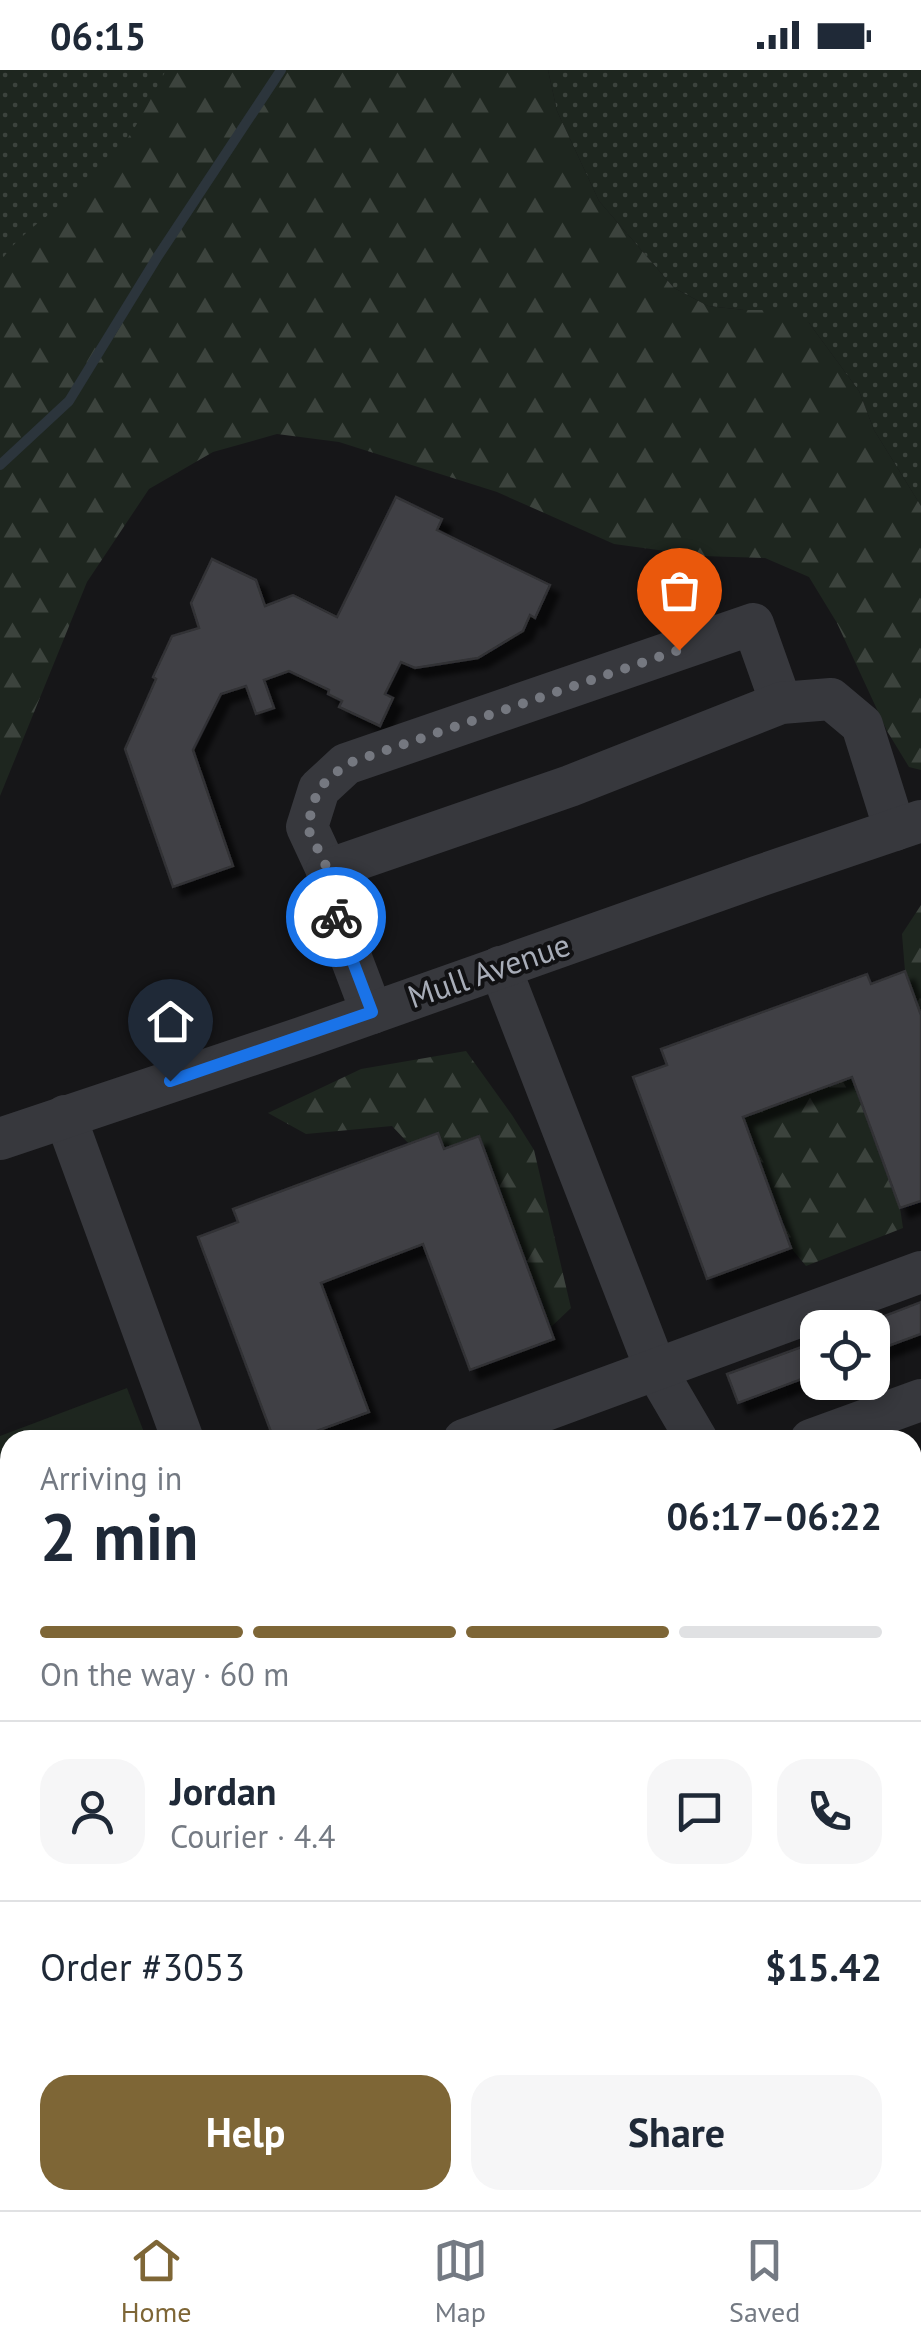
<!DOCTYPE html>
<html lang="en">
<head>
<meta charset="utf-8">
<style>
  body { margin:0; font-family:"PT Sans",sans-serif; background:#f6f6f7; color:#1f2937; height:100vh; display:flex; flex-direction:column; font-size:38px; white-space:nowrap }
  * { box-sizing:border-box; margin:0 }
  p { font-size:32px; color:#747a83 }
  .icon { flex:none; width:55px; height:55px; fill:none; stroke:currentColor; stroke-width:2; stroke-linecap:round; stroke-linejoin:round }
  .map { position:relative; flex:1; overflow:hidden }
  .drawer { position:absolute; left:0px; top:1360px; width:922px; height:780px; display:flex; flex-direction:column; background:#fff; border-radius:30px 30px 0 0; box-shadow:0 5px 15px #0003 }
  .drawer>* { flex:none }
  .controls { position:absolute; left:800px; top:1240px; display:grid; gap:20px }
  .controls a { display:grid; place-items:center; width:90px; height:90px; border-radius:20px; background:#fff; box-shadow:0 5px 15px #0003; font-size:50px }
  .pin { position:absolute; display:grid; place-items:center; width:85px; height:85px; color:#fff; margin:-102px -42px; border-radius:50% 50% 50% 0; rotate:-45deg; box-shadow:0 0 10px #0007 }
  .pin .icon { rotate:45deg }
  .courier { position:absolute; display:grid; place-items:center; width:100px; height:100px; margin:-50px; border:8px solid #1a73e8; border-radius:50%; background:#fff; color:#222; box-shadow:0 2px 12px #0007 }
  .summary em { font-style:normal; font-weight:700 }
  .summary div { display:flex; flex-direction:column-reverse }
  .summary { display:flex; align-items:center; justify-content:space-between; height:170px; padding:0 40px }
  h1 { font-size:65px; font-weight:700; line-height:75px }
  .bar { display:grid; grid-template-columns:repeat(4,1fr); gap:15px 10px; align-content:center; height:120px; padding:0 40px }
  .bar i { height:12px; border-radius:8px; background:#e0e1e3 }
  .bar .active { background:#7e6636 }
  .bar p { grid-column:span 4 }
  .line { display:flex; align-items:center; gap:25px; padding:0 40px; border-top:2px solid #e0e1e3 }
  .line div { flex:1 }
  .round { display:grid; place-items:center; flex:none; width:105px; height:105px; border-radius:30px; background:#f6f6f7 }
  .button { display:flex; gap:20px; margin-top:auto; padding:20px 40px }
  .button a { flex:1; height:115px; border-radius:30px; background:#7e6636; color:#fff; font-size:40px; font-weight:700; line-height:115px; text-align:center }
  .button a+a { background:#f6f6f7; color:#1f2937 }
  .status { display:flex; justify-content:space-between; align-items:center; height:70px; padding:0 50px; background:#fff; direction:ltr }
  .status svg { height:28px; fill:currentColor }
  .tab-bar { display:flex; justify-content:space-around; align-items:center; height:140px; border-top:2px solid #e0e1e3; background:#fff; font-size:28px; color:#747a83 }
  .tab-bar a { display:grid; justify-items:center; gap:5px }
  .tab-bar .active { color:#7e6636 }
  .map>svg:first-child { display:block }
  .built { fill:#222225 }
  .grass { fill:url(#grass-dots) }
  .forest { fill:url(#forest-firs) }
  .pitch { fill:#1e261f }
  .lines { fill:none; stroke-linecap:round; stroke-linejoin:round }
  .stream { stroke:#2c353c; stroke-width:10 }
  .building { fill:#404145; stroke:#303034; stroke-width:2.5; filter:url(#shadow) }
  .minor { stroke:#37383d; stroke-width:42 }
  .done { stroke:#757880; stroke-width:10; stroke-dasharray:0 18 }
  .route { stroke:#1a73e8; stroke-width:12 }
  .labels { text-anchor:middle; stroke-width:8; stroke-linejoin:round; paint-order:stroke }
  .street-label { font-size:32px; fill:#a8adb8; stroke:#111113 }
</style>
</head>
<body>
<div class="status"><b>06:15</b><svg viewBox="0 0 49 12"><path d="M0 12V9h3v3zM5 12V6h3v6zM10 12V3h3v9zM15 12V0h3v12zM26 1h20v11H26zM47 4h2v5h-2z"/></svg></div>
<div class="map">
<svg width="921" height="2140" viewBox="0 0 921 2140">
  <defs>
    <pattern id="grass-dots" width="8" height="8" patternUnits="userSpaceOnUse" patternTransform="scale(2.5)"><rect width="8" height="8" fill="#1e261f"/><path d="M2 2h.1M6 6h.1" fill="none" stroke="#3c433d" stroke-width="1.8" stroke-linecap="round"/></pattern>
    <pattern id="forest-firs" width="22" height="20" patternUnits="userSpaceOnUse" patternTransform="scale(2.5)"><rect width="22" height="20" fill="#1e261f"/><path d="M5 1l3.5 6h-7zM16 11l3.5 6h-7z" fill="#3c433d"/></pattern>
    <filter id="shadow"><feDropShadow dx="9" dy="9" stdDeviation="2.5" flood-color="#0009"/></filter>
  </defs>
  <rect width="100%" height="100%" fill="#161618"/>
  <path class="built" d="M0,1538L10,1565V2130H224L227,2140H0Z"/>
  <g class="grass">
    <path d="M0,0H211L0,318Z"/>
    <path d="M548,0H921V436L874,360L859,321L809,253L744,240L708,236L674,218L599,131L557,41Z"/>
  </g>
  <g class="forest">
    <path d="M166,0H548L557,41L599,131L674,218L708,236L744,240H788L809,253L859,321L874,360L921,436V700L909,697L887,661L837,553L809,507L765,488L702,486L614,474L497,422L339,372L277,364L213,382L149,419L87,512L0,726V192C24,157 62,138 93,110C126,79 146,39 166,0Z"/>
    <path d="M921,835V945L905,901L902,864Z"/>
    <path d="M466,981L512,1045L534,1080L571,1238L551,1257L479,1066L444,1079L437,1063L409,1074L392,1056L306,1064L268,1043L361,999Z"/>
    <path d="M852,1007L900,1138L903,1158L806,1196L791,1178L743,1047Z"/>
    <path d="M912,1692L921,1693V1838L913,1845Z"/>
    <path d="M104,2130H199L203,2140H99Z"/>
    <path d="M711,2130H766L767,2140H716Z"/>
  </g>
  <path class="pitch" d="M127,1318L147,1370H10V1514L0,1487V1366Z"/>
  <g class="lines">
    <path class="stream" d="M0,395L69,331L158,186L281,0"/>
  </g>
  <g class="building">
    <path d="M396,427L442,449L437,460L550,515L535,548L530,545L523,561L478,588L415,598L401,592L385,624L393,628L380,656L339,637L342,631L328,624L329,620L289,601L264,610L274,638L256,644L246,616L221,624L193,680L233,796L173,817L125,679L156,609L153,607L172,566L199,558L191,533L212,489L256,510L265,536L293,525L337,547Z"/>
    <path d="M905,901L921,945V1131L900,1138L852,1007L743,1047L791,1178L707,1209L633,1007L667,995L661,979L867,904L871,914Z"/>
    <path d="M438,1063L444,1079L479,1066L554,1269L470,1300L423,1174L321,1213L369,1342L292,1370H274L198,1167L238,1152L233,1139Z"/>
    <path d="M921,1232V1264L872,1282V1258H853Z"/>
    <path d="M818,1271V1303L738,1333L727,1304Z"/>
    <path d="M921,1441V1594L912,1572V1444Z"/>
  </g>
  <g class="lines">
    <g class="minor">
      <path d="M327,800L307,757L319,719L346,694L753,554L781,633"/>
      <path d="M500,897L656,1300L697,1370"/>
      <path d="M372,943L331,835L327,800L570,716L781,633L831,629L862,655L895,760"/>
      <path d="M65,1046L183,1370"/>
      <path d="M0,1069L310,965L759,806L921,751"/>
      <path d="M464,1370L921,1202"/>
      <path d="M811,1370L921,1330"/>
      <path d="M0,1954L10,2003"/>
      <path d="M36,2130V2140"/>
    </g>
  </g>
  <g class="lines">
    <path class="done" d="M336,847L331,834L328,800L307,757L318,719L346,694L679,580"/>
    <path class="route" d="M170,1011L372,942L336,847"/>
  </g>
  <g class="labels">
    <g class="street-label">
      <text transform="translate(489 901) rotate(-19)" y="11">Mull Avenue</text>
    </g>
  </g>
</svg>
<div class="controls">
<a><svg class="icon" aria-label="locate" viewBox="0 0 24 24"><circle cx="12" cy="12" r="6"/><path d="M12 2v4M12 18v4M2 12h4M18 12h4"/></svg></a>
</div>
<div class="pin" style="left:679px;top:580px;background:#ea580c"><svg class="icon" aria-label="bag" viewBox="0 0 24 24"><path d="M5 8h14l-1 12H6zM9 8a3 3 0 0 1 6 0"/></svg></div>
<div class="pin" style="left:170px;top:1011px;background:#1f2937"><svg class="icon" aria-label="home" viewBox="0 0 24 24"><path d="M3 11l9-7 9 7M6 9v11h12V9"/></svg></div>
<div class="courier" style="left:336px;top:847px"><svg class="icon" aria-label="bike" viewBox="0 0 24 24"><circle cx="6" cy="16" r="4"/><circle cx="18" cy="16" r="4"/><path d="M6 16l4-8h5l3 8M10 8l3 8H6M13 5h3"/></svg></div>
<section class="drawer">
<div class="summary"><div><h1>2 min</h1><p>Arriving in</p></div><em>06:17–06:22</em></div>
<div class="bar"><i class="active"></i><i class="active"></i><i class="active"></i><i></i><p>On the way · 60 m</p></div>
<div class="line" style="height:180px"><a class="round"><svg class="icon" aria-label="person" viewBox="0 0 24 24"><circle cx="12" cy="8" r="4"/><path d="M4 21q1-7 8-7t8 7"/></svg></a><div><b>Jordan</b><p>Courier · 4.4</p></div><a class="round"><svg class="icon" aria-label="chat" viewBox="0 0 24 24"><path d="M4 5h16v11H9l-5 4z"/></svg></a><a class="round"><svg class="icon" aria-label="phone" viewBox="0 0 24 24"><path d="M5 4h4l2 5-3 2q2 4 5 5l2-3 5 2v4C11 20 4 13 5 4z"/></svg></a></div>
<div class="line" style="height:130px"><div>Order #3053</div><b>$15.42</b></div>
<div class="button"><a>Help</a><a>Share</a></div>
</section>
</div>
<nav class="tab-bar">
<a class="active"><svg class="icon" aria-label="home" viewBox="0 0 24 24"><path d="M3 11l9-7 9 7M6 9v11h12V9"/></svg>Home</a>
<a><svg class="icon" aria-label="map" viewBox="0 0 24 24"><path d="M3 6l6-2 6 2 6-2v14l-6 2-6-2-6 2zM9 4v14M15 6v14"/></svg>Map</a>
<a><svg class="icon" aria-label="saved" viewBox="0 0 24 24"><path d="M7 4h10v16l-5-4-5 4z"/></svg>Saved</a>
</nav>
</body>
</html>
